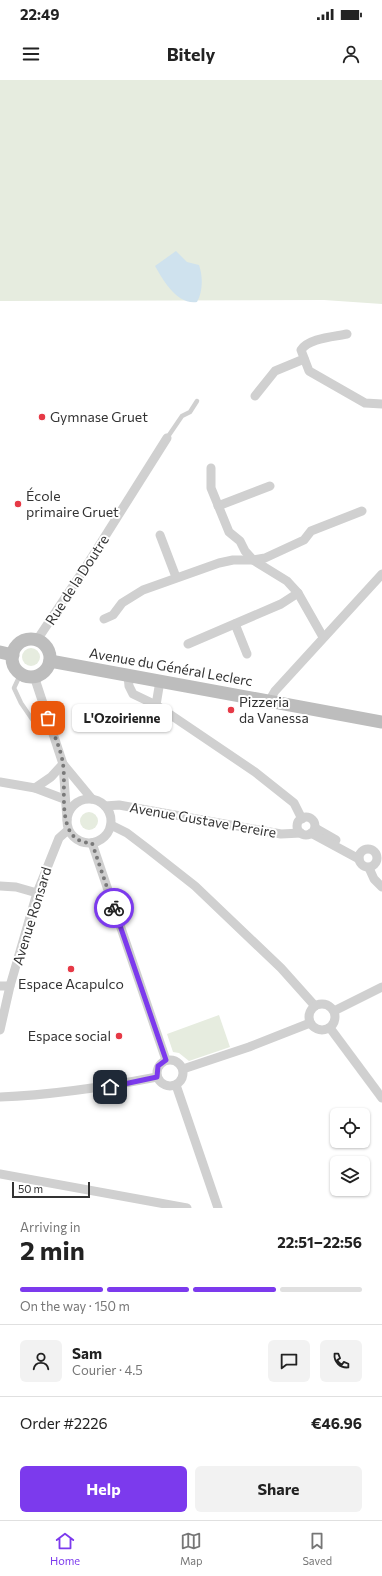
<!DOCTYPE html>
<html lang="en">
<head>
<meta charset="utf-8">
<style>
  body { margin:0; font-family:Commissioner,sans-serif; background:#f2f2f2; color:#222; height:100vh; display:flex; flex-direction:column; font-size:15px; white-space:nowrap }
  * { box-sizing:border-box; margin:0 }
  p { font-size:13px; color:#767676 }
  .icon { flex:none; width:22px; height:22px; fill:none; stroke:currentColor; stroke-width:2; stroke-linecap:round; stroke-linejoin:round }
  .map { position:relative; height:1128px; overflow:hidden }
  .panel { display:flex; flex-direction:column; background:#fff; flex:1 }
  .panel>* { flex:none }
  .tools { position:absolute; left:330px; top:1028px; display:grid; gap:8px }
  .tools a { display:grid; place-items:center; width:40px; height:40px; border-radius:6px; background:#fff; box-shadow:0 1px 3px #0004; font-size:20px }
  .scale { position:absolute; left:12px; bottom:10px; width:78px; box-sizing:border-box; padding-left:4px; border:2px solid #333; border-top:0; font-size:11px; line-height:14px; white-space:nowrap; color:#333; -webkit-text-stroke:3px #fff; paint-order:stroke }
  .pin { position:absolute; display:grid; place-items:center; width:34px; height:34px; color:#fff; margin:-17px; border-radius:8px; box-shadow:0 2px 6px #0006 }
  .courier { position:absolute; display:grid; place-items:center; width:40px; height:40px; margin:-20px; border:3px solid #7c3aed; border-radius:50%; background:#fff; color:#222; box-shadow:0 1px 5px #0007 }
  .bubble { position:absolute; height:28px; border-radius:6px; background:#fff; box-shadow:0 1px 3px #0004; font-size:13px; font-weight:700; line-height:28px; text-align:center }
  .headline em { font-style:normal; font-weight:700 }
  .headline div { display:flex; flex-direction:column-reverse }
  .headline { display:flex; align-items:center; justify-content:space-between; height:68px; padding:0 20px }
  h1 { font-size:26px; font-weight:700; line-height:30px }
  .bar { display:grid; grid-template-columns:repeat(4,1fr); gap:6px 4px; align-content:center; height:48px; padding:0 20px }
  .bar i { height:5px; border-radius:3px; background:#e0e0e0 }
  .bar .current { background:#7c3aed }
  .bar p { grid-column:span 4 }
  .line { display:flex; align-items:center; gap:10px; padding:0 20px; border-top:1px solid #e0e0e0 }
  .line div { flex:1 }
  .round { display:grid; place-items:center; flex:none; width:42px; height:42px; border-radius:6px; background:#f2f2f2 }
  .button { display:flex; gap:8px; margin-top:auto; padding:8px 20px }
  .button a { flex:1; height:46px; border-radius:6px; background:#7c3aed; color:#fff; font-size:16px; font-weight:700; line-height:46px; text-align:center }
  .button a+a { background:#f2f2f2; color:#222 }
  .status { display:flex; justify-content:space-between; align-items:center; height:28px; padding:0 20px; background:#fff; direction:ltr }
  .status svg { height:11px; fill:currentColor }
  header { display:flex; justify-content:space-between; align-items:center; height:52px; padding:0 20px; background:#fff; font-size:18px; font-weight:700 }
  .dock { display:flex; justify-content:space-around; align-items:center; height:56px; border-top:1px solid #e0e0e0; background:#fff; font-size:11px; color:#767676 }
  .dock a { display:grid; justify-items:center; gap:2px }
  .dock .current { color:#7c3aed }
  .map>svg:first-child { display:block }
  .green { fill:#e6ecdf }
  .water { fill:#cfe2ee }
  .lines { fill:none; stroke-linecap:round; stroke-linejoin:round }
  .lane { stroke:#d0d0d0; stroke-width:4.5 }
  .street { stroke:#d0d0d0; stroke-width:9 }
  .secondary { stroke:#bdbdbd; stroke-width:13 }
  .done { stroke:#7a7a7a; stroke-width:4; stroke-dasharray:0 7.2 }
  .route { stroke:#7c3aed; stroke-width:5 }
  .poi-dot { fill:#e63946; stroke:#fff; stroke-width:1.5 }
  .labels { text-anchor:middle; stroke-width:4; stroke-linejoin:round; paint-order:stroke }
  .poi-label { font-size:14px; fill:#333; stroke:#fff; text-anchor:start }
  .street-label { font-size:14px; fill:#333; stroke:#fff }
</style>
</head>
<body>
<div class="status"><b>22:49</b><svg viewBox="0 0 49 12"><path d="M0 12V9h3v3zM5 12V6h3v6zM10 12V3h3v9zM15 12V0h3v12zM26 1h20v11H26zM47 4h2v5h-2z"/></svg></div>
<header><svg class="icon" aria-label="menu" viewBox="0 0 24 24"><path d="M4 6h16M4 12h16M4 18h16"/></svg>Bitely<svg class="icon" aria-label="person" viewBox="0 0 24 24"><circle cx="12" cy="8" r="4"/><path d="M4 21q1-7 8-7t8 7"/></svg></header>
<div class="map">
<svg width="382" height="1128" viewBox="0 0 382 1128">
  <rect width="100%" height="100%" fill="#fff"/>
  <g class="green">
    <path d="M0,0H382V224L324,220L0,221Z"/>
    <circle cx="31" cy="577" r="9"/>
    <circle cx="89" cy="741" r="9"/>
    <path d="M219,935L230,967L189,981L179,973L173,972L167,954Z"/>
  </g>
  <path class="water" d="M176,171L187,182L199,185C203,196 203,212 197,222C177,225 163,200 155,186Z"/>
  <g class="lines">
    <g class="lane">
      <path d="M167,358L182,336L190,332L197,321"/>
      <path d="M21,593L14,608L21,623L34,642L48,638"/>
    </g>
    <g class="street">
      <path d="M347,254C333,257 309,258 301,270L309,291L365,323L382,324"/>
      <path d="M255,316L275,291L304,279"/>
      <path d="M211,388V408L229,452L240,461L245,471L253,480L287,501L298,513L323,557"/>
      <path d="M218,426L270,406"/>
      <path d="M160,455L176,497"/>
      <path d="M104,539L113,535L122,523L143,510L219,483L233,480H253L265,478L304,460L311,451L362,431"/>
      <path d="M235,544L247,574"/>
      <path d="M37,560L87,485L167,358"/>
      <path d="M188,564L281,524L298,513"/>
      <path d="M128,595L129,606L133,614L156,625L255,692L294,723L302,739"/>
      <path d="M34,596L63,684L67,740"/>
      <path d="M269,621L275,611L382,494"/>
      <path d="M156,625L160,601"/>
      <path d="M63,684L92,719"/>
      <path d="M0,702L35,708L64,719"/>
      <path d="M35,708L51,697L63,684"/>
      <circle cx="89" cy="741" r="22"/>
      <path d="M105,726L119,725L281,754L301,753"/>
      <circle cx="306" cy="746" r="9"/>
      <path d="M111,745L127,753L148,769L195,806L281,888L315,926"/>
      <path d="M315,748L336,760"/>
      <path d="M311,753L359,779"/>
      <path d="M92,763L166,980"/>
      <circle cx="368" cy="778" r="9"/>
      <path d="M369,788L374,799L382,807"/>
      <path d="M0,806L16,807L37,813"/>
      <path d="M0,906H10"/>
      <circle cx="322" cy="937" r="13"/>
      <path d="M334,931L382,907"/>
      <path d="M330,948L382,1018"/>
      <path d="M0,950L10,906L37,813L59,758L68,750"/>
      <circle cx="170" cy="993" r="13"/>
      <path d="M183,989L249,967L310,943"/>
      <path d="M176,1005L218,1128"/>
      <path d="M0,1017C53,1015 105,1007 157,997"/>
      <path d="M0,1094L187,1128"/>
    </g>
    <g class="secondary">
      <circle cx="31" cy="578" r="19"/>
      <path d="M0,572L13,575"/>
      <path d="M50,581L382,642"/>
    </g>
  </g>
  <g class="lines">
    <path class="done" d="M48,638C53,653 61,669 63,684C67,710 54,763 92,763L114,828"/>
    <path class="route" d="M110,1007L157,997L158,986L166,980L114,828"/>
  </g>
  <g class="poi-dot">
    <circle cx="42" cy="337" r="4"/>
    <circle cx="18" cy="424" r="4"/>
    <circle cx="231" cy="630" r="4"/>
    <circle cx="71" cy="889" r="4"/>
    <circle cx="119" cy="956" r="4"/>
  </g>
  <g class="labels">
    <g class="poi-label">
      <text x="50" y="342">Gymnase Gruet</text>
      <text x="26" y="421">École<tspan x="26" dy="16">primaire Gruet</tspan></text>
      <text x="239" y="627">Pizzeria<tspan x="239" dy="16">da Vanessa</tspan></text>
      <text x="71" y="909" text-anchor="middle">Espace Acapulco</text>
      <text x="111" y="961" text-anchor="end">Espace social</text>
    </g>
    <g class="street-label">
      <text transform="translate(77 500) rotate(-57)" y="5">Rue de la Doutre</text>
      <text transform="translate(171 587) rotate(10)" y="5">Avenue du Général Leclerc</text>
      <text transform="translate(203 740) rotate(10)" y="5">Avenue Gustave Pereire</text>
      <text transform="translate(32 836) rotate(-73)" y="5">Avenue Ronsard</text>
    </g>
  </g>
</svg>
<div class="tools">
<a><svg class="icon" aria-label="locate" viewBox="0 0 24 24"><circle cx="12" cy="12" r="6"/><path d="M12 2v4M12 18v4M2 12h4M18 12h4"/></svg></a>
<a><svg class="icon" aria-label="layers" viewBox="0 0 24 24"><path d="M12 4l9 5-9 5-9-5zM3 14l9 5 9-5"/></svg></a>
</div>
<div class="scale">50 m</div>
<div class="pin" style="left:48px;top:638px;background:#ea580c"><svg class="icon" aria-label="bag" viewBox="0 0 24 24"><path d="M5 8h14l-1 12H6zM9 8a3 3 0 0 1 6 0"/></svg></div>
<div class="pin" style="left:110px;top:1007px;background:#1f2937"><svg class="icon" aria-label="home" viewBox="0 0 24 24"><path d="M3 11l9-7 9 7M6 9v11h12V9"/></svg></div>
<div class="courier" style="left:114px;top:828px"><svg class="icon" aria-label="bike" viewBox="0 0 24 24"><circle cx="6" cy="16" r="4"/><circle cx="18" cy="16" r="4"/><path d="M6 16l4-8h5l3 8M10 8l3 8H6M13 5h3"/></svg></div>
<div class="bubble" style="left:72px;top:624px;width:100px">L'Ozoirienne</div>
</div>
<section class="panel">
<div class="headline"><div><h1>2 min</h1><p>Arriving in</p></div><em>22:51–22:56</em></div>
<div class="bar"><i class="current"></i><i class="current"></i><i class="current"></i><i></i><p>On the way · 150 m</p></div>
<div class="line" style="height:72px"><a class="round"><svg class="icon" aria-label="person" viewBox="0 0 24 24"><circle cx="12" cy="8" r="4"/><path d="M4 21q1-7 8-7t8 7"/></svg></a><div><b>Sam</b><p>Courier · 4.5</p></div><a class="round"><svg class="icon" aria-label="chat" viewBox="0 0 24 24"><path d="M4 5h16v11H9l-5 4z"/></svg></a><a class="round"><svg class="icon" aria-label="phone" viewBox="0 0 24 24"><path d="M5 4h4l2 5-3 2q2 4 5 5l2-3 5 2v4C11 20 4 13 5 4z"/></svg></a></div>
<div class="line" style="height:52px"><div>Order #2226</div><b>€46.96</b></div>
<div class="button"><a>Help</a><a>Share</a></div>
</section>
<nav class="dock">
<a class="current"><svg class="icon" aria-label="home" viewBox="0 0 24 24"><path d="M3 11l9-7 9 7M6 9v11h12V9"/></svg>Home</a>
<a><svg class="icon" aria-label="map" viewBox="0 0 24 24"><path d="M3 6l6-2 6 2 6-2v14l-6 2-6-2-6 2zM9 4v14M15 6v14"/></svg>Map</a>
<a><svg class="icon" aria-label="saved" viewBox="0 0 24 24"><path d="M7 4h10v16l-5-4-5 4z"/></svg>Saved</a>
</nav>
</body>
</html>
